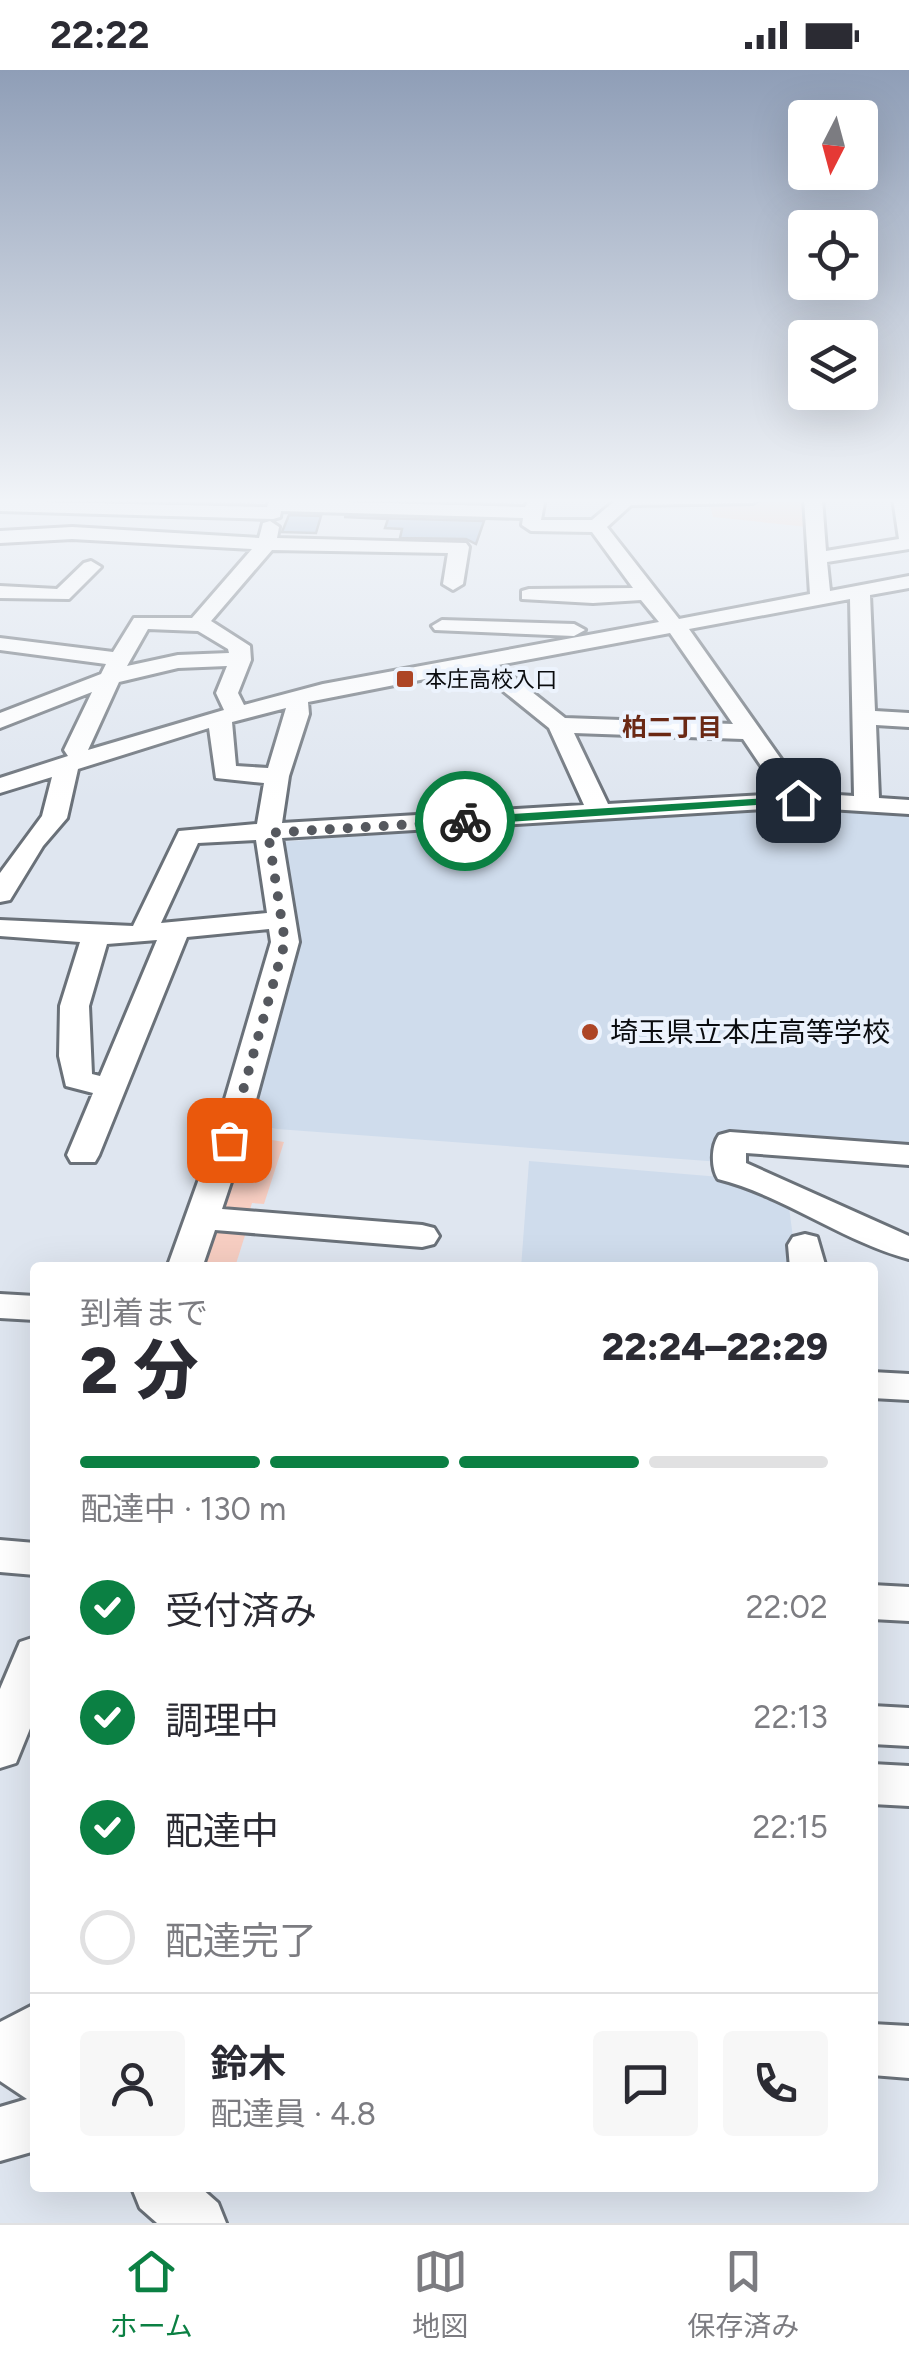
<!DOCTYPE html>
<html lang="ja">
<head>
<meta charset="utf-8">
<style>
  body { margin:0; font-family:Figtree,"Noto Sans JP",sans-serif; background:#f7f7f7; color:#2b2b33; height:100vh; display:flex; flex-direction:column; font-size:38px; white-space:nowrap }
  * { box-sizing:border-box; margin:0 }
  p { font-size:32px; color:#7c7c81 }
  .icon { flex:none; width:55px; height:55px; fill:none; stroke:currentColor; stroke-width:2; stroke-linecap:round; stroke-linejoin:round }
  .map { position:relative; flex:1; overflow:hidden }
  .details { position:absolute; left:30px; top:1192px; width:848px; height:930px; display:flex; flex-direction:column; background:#fff; border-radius:10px; box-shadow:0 10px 40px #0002 }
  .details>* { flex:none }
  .needle { width:65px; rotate:186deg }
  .controls { position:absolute; left:788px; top:30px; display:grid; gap:20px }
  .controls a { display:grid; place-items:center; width:90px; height:90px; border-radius:10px; background:#fff; box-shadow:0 10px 40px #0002; font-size:50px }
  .pin { position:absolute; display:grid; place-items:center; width:85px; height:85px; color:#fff; margin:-42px; border-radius:20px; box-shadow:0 5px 15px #0006 }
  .courier { position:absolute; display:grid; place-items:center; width:100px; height:100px; margin:-50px; border:8px solid #0b8043; border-radius:50%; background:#fff; color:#222; box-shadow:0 2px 12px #0007 }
  .head em { font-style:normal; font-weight:800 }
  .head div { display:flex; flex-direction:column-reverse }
  .head { display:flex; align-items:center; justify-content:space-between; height:170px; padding:0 50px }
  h1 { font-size:65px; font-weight:800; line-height:75px }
  .bar { display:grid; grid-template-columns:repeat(4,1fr); gap:15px 10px; align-content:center; height:120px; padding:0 50px }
  .bar i { height:12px; border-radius:8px; background:#e1e1e2 }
  .bar .active { background:#0b8043 }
  .bar p { grid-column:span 4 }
  .line { display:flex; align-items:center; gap:25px; padding:0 50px; border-top:2px solid #e1e1e2 }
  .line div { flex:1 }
  .round { display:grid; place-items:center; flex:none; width:105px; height:105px; border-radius:10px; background:#f7f7f7 }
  ol { padding:0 50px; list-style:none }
  li { display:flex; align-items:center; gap:30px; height:110px }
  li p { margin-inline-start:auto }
  li .icon { padding:10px; border-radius:50%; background:#0b8043; color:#fff; stroke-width:4 }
  li:last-child { color:#7c7c81 }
  li i { width:55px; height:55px; border:5px solid #e1e1e2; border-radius:50% }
  .status { display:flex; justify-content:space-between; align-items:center; height:70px; padding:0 50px; background:#fff; direction:ltr }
  .status svg { height:28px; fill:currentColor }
  .tabs { display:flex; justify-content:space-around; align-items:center; height:140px; border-top:2px solid #e1e1e2; background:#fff; font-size:28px; color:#7c7c81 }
  .tabs a { display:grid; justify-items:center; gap:5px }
  .tabs .active { color:#0b8043 }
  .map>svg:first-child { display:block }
  .built { fill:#cfdcec }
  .green { fill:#f7cec2 }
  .building { fill:#8ca9cd; stroke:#636a73; stroke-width:2.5 }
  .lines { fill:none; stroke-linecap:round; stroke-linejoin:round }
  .minor-casing { stroke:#6a7179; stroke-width:6 }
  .minor { fill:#fff; fill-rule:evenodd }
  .route { fill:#0b8043 }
  .done { stroke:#55585e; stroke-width:10; stroke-dasharray:0 18 }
  .poi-dot { fill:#ad4525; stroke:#ecf3fd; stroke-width:4 }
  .labels { text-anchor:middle; stroke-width:8; stroke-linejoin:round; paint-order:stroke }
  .far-poi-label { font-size:22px; fill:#0a0c0f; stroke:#ecf3fd; text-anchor:start }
  .far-neighbourhood-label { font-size:25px; font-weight:bold; fill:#6a2814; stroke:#ecf3fd }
  .poi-label { font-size:28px; fill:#0a0c0f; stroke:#ecf3fd; text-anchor:start }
</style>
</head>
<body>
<div class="status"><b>22:22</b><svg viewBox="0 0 49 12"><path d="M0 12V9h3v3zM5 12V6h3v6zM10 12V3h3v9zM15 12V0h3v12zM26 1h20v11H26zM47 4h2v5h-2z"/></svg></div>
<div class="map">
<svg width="909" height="2153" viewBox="0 0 909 2153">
  <rect width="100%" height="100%" fill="#dfe6f0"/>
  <g class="built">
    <path d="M803,734L909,742V1082L722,1068L721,1092L277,1059L245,1052L297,871L281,772Z"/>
    <path d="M529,1091L744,1109L788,1130L797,1197L521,1198Z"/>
  </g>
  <g class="green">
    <path d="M637,428H806L808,457L713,447L709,433Z"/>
    <path d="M243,1065L284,1072L264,1134L252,1133L248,1146L217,1141Z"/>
    <path d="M210,1156L247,1159L235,1197L196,1198Z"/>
  </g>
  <g class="building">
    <path d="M289,445L321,446L316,463L282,462Z"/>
    <path d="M344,447L484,451L476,474L466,469L400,468L402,459L385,458L388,449Z"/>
  </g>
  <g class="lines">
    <defs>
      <g id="minor">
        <path d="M539,428L544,433L541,450H592L618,428H762L753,433L631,435L607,457L679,549L810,524L804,428H822L826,481L899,469L893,428H909V479L827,492L830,521L909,506V518L870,525L875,641L909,643V657L876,655L879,728L909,730V744L797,737L282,768L299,872L245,1070L222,1139L422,1155L434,1158L439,1166L434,1174L422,1177L215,1160L202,1198H167L213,1070L271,872L269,859L187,867L99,1085L95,1092H71L67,1085L93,1023L66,1016L59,986L60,936L80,872L0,866V850L133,856L179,761L257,754L264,713L216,708L209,658L78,699L67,748L43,776L10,830L0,832V803L42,746L52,707L0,723V708L68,686L64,680L92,622L0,658V643L101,604L106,594L0,580V568L113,582L134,548H192L252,479L72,469L0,473V461L72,457L259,468L263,453L270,451L279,457L277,468L466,473L469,477L463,514L453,520L443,514L448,483L272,480L211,551L250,576L251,590L238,623L244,635L323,614L659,552L641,530L593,533L522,529V521L529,519L633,518L592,462L531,461L522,455L523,448L281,441L280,447L273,449L0,441V431L267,437L269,431L275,430L525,437L529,429ZM850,529L854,726L805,723L689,559ZM148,559L198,561L228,579L229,583L178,585L127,596ZM670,563L733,654L565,648L498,595ZM227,596L216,623L224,640L88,680L119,612L178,598ZM476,599L549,658L584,735L282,753L289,706L309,644L308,632ZM286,638L268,698L236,696L232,652ZM574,663L743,669L780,724L608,734ZM256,770L267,843L161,853L198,773ZM157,870L100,1006L92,1004L89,936L107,874Z"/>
        <path d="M91,491L101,497L69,529L0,528V516L57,519L84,493Z"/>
        <path d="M442,550L574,554L585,560L574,566L435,560L432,556Z"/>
        <path d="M730,1062L909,1075V1095L746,1083V1093L909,1166V1189C842,1171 785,1126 718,1109C711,1098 711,1076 719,1065Z"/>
        <path d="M805,1164L817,1167L826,1198H790L788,1175L793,1167Z"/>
        <path d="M0,1224L35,1226V1250L0,1248Z"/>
        <path d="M872,1302L909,1304V1330L872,1328Z"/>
        <path d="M0,1470L35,1473V1505L0,1502Z"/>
        <path d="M872,1515L909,1517V1551L872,1549Z"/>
        <path d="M35,1567V1646L16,1693L0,1698V1619L20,1572Z"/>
        <path d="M872,1636L909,1638V1676L872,1674Z"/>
        <path d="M872,1694L909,1696V1736L872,1734Z"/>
        <path d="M35,1934V2081L0,2091V2037L27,2029L0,2011V1952Z"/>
        <path d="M872,1954L909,1956V2008L872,2005Z"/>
        <path d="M132,2118H201L218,2133L226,2153H157L140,2138Z"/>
      </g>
    </defs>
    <use href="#minor" class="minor-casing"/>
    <use href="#minor" class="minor"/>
  </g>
  <linearGradient id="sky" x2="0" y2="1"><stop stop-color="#8f9eb7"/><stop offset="0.59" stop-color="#f1f4f8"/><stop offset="1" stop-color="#f1f4f8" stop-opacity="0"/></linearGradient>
  <rect width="909" height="730" fill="url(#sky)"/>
  <path class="route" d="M798,726L802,732L465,755L458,751L465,747Z"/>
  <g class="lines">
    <path class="done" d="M229,1070L285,872L268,763L465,751"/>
  </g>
  <g class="poi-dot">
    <rect x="395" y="599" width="20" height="20" rx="5"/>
    <circle cx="590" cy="962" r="10"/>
  </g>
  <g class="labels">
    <g class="far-poi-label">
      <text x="425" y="617">本庄高校入口</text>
    </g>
    <g class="far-neighbourhood-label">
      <text x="672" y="666">柏二丁目</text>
    </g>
    <g class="poi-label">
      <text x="610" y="972">埼玉県立本庄高等学校</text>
    </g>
  </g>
</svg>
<div class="controls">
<a><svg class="needle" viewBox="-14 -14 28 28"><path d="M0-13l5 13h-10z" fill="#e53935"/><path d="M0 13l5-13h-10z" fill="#7c7c81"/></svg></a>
<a><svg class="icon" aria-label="locate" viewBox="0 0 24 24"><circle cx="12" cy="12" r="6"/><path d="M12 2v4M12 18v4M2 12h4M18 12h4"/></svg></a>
<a><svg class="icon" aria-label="layers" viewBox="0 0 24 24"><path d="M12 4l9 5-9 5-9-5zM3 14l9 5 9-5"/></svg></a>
</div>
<div class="pin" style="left:229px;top:1070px;background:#ea580c"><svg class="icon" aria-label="bag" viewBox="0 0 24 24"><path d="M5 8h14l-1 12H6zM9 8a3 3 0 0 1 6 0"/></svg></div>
<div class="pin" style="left:798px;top:730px;background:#1f2937"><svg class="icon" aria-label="home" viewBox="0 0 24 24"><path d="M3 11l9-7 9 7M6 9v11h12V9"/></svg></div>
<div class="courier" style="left:465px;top:751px"><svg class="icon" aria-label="bike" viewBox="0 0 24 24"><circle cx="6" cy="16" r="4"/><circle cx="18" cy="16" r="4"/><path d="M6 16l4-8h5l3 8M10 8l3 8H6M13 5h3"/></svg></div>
<section class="details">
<div class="head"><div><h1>2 分</h1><p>到着まで</p></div><em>22:24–22:29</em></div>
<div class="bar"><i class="active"></i><i class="active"></i><i class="active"></i><i></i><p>配達中 · 130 m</p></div>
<ol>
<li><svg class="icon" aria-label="check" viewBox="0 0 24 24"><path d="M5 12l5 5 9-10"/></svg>受付済み<p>22:02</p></li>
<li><svg class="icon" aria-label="check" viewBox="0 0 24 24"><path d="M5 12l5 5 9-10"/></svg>調理中<p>22:13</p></li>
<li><svg class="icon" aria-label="check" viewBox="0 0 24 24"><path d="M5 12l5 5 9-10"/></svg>配達中<p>22:15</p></li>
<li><i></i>配達完了</li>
</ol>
<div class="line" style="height:180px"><a class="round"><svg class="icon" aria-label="person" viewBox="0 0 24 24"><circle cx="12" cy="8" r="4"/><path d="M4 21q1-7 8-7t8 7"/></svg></a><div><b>鈴木</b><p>配達員 · 4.8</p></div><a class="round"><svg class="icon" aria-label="chat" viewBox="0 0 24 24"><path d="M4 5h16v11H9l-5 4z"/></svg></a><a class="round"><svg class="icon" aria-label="phone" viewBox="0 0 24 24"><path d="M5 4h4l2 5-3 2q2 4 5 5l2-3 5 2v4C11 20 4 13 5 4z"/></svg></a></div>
</section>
</div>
<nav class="tabs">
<a class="active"><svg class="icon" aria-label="home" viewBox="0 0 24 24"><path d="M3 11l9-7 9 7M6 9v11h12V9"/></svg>ホーム</a>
<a><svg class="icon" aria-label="map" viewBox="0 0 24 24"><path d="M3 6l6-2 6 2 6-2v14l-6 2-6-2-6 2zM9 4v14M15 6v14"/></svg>地図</a>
<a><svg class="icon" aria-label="saved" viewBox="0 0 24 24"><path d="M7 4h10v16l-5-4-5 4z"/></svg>保存済み</a>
</nav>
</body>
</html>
